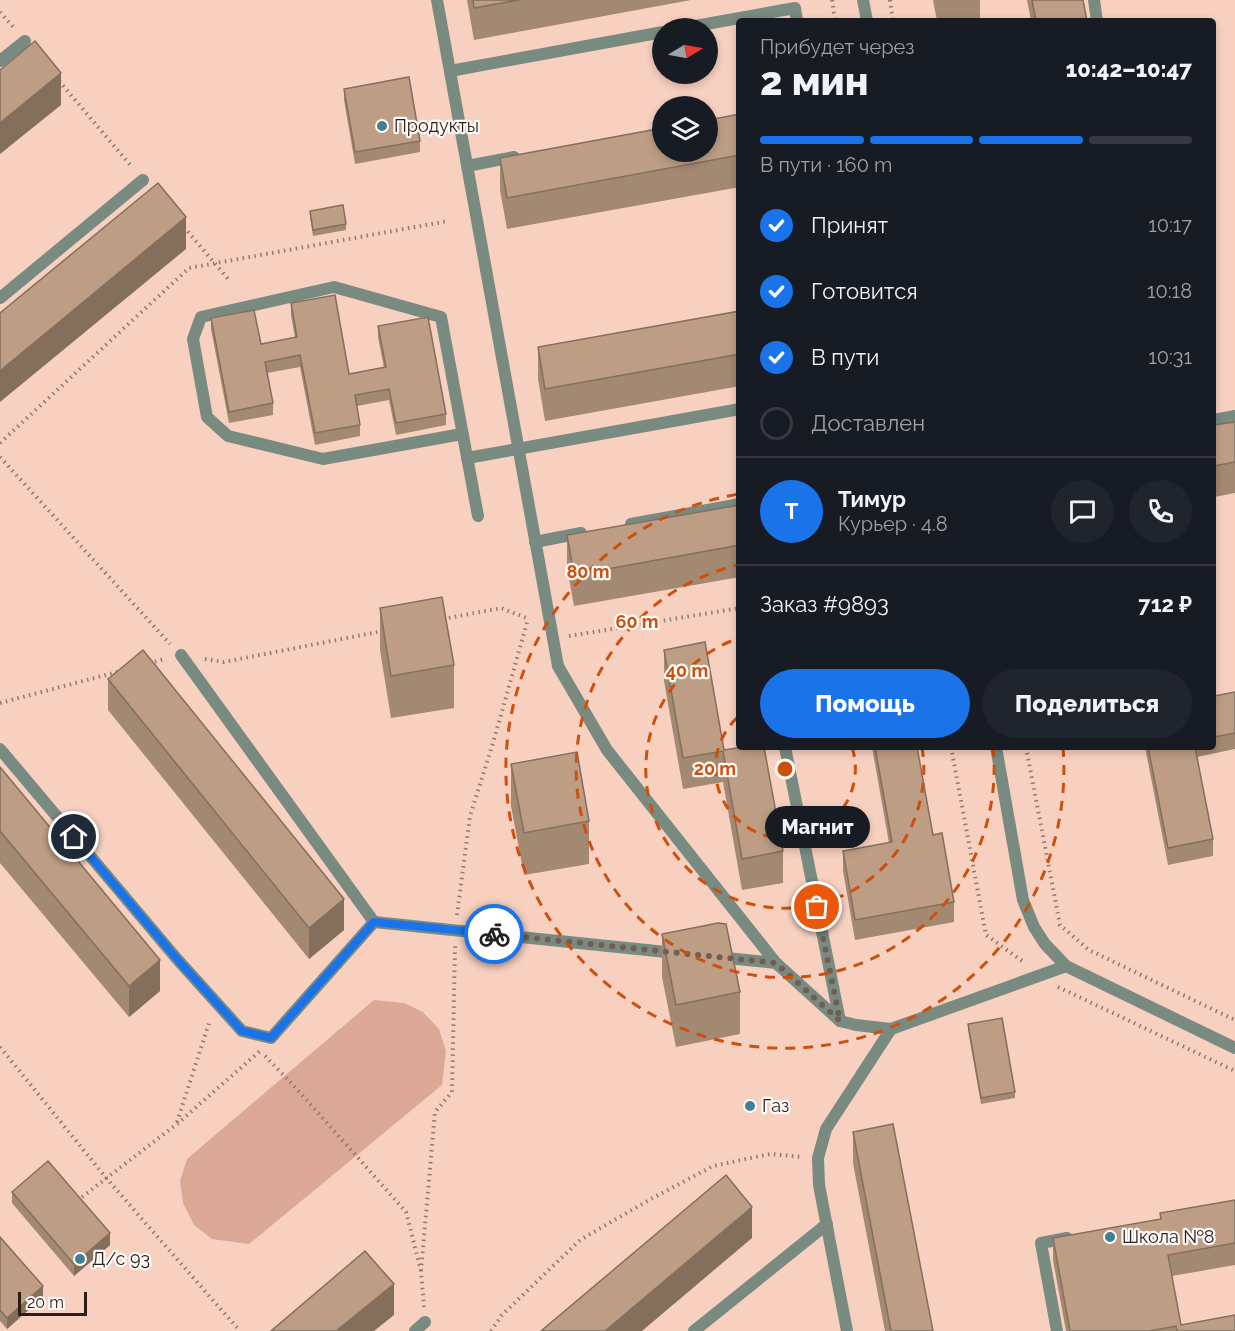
<!DOCTYPE html>
<html lang="ru">
<head>
<meta charset="utf-8">
<style>
  body { margin:0; font-family:Raleway,sans-serif; background:#20242c; color:#f1f3f6; height:100vh; display:flex; flex-direction:column; font-size:22px; white-space:nowrap }
  * { box-sizing:border-box; margin:0 }
  p { font-size:20px; color:#9ea1a6 }
  .icon { flex:none; width:33px; height:33px; fill:none; stroke:currentColor; stroke-width:2; stroke-linecap:round; stroke-linejoin:round }
  .map { position:relative; flex:1; overflow:hidden }
  .drawer { position:absolute; left:736px; top:18px; width:480px; height:732px; display:flex; flex-direction:column; background:#171b24; border-radius:6px; box-shadow:0 3px 9px #0003 }
  .drawer>* { flex:none }
  .needle { width:39px; rotate:80deg }
  .fabs { position:absolute; left:652px; top:18px; display:grid; gap:12px }
  .fabs a { display:grid; place-items:center; width:66px; height:66px; border-radius:50%; background:#171b24; box-shadow:0 3px 9px #0003; font-size:30px }
  .scale { position:absolute; left:18px; bottom:15px; width:69px; box-sizing:border-box; padding-left:6px; border:3px solid #2b1d17; border-top:0; font-size:16px; line-height:21px; white-space:nowrap; color:#2b1d17; -webkit-text-stroke:4px #fefaf8; paint-order:stroke }
  .pin { position:absolute; display:grid; place-items:center; width:51px; height:51px; color:#fff; margin:-26px; border:3px solid #fff; border-radius:50%; box-shadow:0 2px 6px #0007 }
  .courier { position:absolute; display:grid; place-items:center; width:60px; height:60px; margin:-30px; border:4px solid #1a73e8; border-radius:50%; background:#fff; color:#222; box-shadow:0 2px 8px #0007 }
  .bubble { position:absolute; height:42px; border-radius:21px; background:#171b24; box-shadow:0 3px 9px #0003; font-size:20px; font-weight:800; line-height:42px; text-align:center }
  .summary em { font-style:normal; font-weight:800 }
  .summary div { display:flex; flex-direction:column-reverse }
  .summary { display:flex; align-items:center; justify-content:space-between; height:102px; padding:0 24px }
  h1 { font-size:39px; font-weight:800; line-height:45px }
  .bar { display:grid; grid-template-columns:repeat(4,1fr); gap:9px 6px; align-content:center; height:72px; padding:0 24px }
  .bar i { height:8px; border-radius:4px; background:#363941 }
  .bar .selected { background:#1a73e8 }
  .bar p { grid-column:span 4 }
  .line { display:flex; align-items:center; gap:15px; padding:0 24px; border-top:2px solid #363941 }
  .line div { flex:1 }
  .round { display:grid; place-items:center; flex:none; width:63px; height:63px; border-radius:32px; background:#20242c }
  ol { padding:0 24px; list-style:none }
  li { display:flex; align-items:center; gap:18px; height:66px }
  li p { margin-inline-start:auto }
  li .icon { padding:6px; border-radius:50%; background:#1a73e8; color:#fff; stroke-width:4 }
  li:last-child { color:#9ea1a6 }
  li i { width:33px; height:33px; border:3px solid #363941; border-radius:50% }
  .button { display:flex; gap:12px; margin-top:auto; padding:12px 24px }
  .button a { flex:1; height:69px; border-radius:36px; background:#1a73e8; color:#fff; font-size:24px; font-weight:800; line-height:69px; text-align:center }
  .button a+a { background:#20242c; color:#f1f3f6 }
  .map>svg:first-child { display:block }
  .green { fill:#daa894 }
  .lines { fill:none; stroke-linecap:round; stroke-linejoin:round }
  .path { stroke:#93786d; stroke-width:4; stroke-dasharray:1.5 4.5; stroke-linecap:butt }
  .service { stroke:#798a81; stroke-width:12 }
  .minor { stroke:#798a81; stroke-width:12 }
  .tertiary { stroke:#798a81; stroke-width:12 }
  .wall { fill:#a38872 }
  .shaded-wall { fill:#846f5c }
  .building { fill:#bd9e84; stroke:#846f5c; stroke-width:1.5 }
  .done { stroke:#735c52; stroke-width:6; stroke-dasharray:0 10.8 }
  .route { stroke:#1a73e8; stroke-width:8 }
  .ring { fill:none; stroke:#cc500e; stroke-width:3; stroke-dasharray:10 8 }
  .poi-dot { fill:#407f94; stroke:#fefaf8; stroke-width:2 }
  .labels { text-anchor:middle; stroke-width:4.5; stroke-linejoin:round; paint-order:stroke }
  .poi-label { font-size:18px; fill:#2b1d17; stroke:#fefaf8; text-anchor:start }
  .centre { fill:#cc500e; stroke:#fefaf8; stroke-width:3 }
  .ring-label { font-size:18px; text-anchor:middle; font-weight:bold; fill:#cc500e; stroke:#fefaf8; stroke-width:4.5; stroke-linejoin:round; paint-order:stroke }
</style>
</head>
<body>
<div class="map">
<svg width="1235" height="1331" viewBox="0 0 1235 1331">
  <rect width="100%" height="100%" fill="#f8d0c0"/>
  <path class="green" d="M374,1000L404,1003L423,1012L439,1029L446,1051L442,1085L249,1244L212,1239L194,1225L183,1203L180,1181L187,1159Z"/>
  <g class="lines">
    <g class="path">
      <path d="M832,0L835,21"/>
      <path d="M890,0L893,21"/>
      <path d="M0,12L15,29"/>
      <path d="M59,81L132,167"/>
      <path d="M184,227L229,280"/>
      <path d="M0,443L189,268L448,221"/>
      <path d="M0,457L170,644"/>
      <path d="M443,619L501,608L529,619"/>
      <path d="M569,636L740,608"/>
      <path d="M205,659L224,662L383,631"/>
      <path d="M149,663L165,659"/>
      <path d="M0,703L121,671"/>
      <path d="M951,747L986,935L1025,963"/>
      <path d="M1026,747L1060,925L1089,950L1235,1020"/>
      <path d="M457,915L470,816L493,743L528,619"/>
      <path d="M1058,987L1235,1071"/>
      <path d="M0,1047L107,1179L239,1330"/>
      <path d="M265,1056L296,1088L406,1212L421,1271L424,1307"/>
      <path d="M177,1122L210,1020"/>
      <path d="M82,1197L177,1124L260,1051"/>
      <path d="M421,1271L435,1112L452,1092L455,946"/>
      <path d="M491,1331L502,1315L580,1240L651,1199L713,1166L770,1154L803,1157"/>
    </g>
    <g class="service">
      <path d="M1094,0L1097,21"/>
      <path d="M684,28L795,8L797,21"/>
      <path d="M0,61L25,41"/>
      <path d="M450,71L663,32"/>
      <path d="M467,166L514,157"/>
      <path d="M0,298L143,180"/>
      <path d="M1214,420L1235,416"/>
      <path d="M462,434L323,459L228,436L207,417L193,339L201,317L334,287L441,317L478,516"/>
      <path d="M467,458L740,409"/>
      <path d="M631,524L740,504"/>
      <path d="M535,542L581,533"/>
      <path d="M558,666L607,750L776,963L840,1021L856,1025L891,1029L1066,966"/>
      <path d="M785,747L840,1021"/>
      <path d="M0,749L177,959L242,1031L271,1038L374,922L181,655"/>
      <path d="M374,922L676,953"/>
      <path d="M717,957L776,963"/>
      <path d="M415,1331L425,1322"/>
      <path d="M694,1331L827,1224"/>
      <path d="M847,1331L819,1185L818,1158L826,1129L891,1029"/>
      <path d="M1057,1331L1041,1243L1067,1238"/>
    </g>
    <path class="minor" d="M437,0L558,666"/>
    <g class="tertiary">
      <path d="M863,0L867,21"/>
      <path d="M996,747L1023,900L1034,927L1045,944L1066,966L1235,1048"/>
    </g>
  </g>
  <g class="wall">
    <path d="M467,0H691L474,40Z"/>
    <path d="M933,0H980V21H937Z"/>
    <path d="M1027,0H1083L1087,21H1031Z"/>
    <path d="M344,89L420,141V152L355,164L344,100Z"/>
    <path d="M740,114V187L507,229L500,190V158Z"/>
    <path d="M310,211L346,224V230L313,236L310,217Z"/>
    <path d="M291,303L349,374L384,368L378,337V326L446,414V425L396,435L389,400L357,406L360,425V436L315,445L300,367L267,373L273,403V415L229,423L211,329V318L261,344L295,338L291,315Z"/>
    <path d="M740,311V386L545,421L538,379V347Z"/>
    <path d="M1235,422V493L1214,497V425Z"/>
    <path d="M740,505V577L574,606L567,567V535Z"/>
    <path d="M380,608L454,665V708L391,718L380,650Z"/>
    <path d="M664,650L783,851V883L742,890L723,782L683,789L664,681Z"/>
    <path d="M108,679L344,930L309,959L108,710Z"/>
    <path d="M1235,692V749L1197,757L1213,839V856L1168,865L1145,747H1214V696Z"/>
    <path d="M872,747H917L933,835L954,902V922L855,940L843,871V851L889,843Z"/>
    <path d="M511,764L589,821V864L524,875L511,806Z"/>
    <path d="M0,767L160,991L129,1017L0,863Z"/>
    <path d="M662,934L740,992V1034L676,1047L662,977Z"/>
    <path d="M968,1024L1015,1092V1098L981,1104L968,1030Z"/>
    <path d="M853,1132L933,1331H885L853,1163Z"/>
    <path d="M12,1192L110,1245L74,1276L12,1203Z"/>
    <path d="M1235,1200V1265L1172,1276L1181,1325L1235,1331H1066L1053,1260V1238L1160,1219V1213Z"/>
    <path d="M0,1237L43,1297L7,1329L0,1321Z"/>
  </g>
  <g class="shaded-wall">
    <path d="M61,73V105L0,154V123Z"/>
    <path d="M186,217V249L0,402V371Z"/>
    <path d="M344,899V930L309,959V928Z"/>
    <path d="M160,960V991L129,1017V986Z"/>
    <path d="M752,1207V1238L642,1331H605Z"/>
    <path d="M110,1233V1245L74,1276V1264Z"/>
    <path d="M394,1284V1315L374,1331H336Z"/>
    <path d="M43,1286V1297L7,1329V1318Z"/>
  </g>
  <g class="building">
    <path d="M473,0H519L474,8Z"/>
    <path d="M1032,0H1083L1087,21H1036Z"/>
    <path d="M35,41L61,73L0,123V70Z"/>
    <path d="M409,77L420,141L355,152L344,89Z"/>
    <path d="M740,114V155L507,198L500,158L663,128V152H708V120Z"/>
    <path d="M158,183L186,217L0,371V313Z"/>
    <path d="M343,205L346,224L313,230L310,211Z"/>
    <path d="M335,295L349,374L386,367L378,326L428,317L446,414L396,423L389,389L355,395L360,425L315,433L300,355L265,362L273,403L229,412L211,318L254,310L261,344L297,337L291,303Z"/>
    <path d="M740,311V354L545,389L538,347Z"/>
    <path d="M1235,422V462L1214,466V425Z"/>
    <path d="M740,505V545L574,575L567,535Z"/>
    <path d="M442,597L454,665L391,676L380,608Z"/>
    <path d="M705,642L724,750L743,747H764L783,851L742,859L723,751L683,758L664,650Z"/>
    <path d="M143,650L344,899L309,928L108,679Z"/>
    <path d="M1235,692V733L1214,737V696Z"/>
    <path d="M875,747H917L933,835L942,833L954,902L855,920L843,851L892,842Z"/>
    <path d="M1148,747H1195L1213,839L1168,848Z"/>
    <path d="M577,752L589,821L524,833L511,764Z"/>
    <path d="M0,767L160,960L129,986L0,831Z"/>
    <path d="M718,923L726,924L740,992L676,1005L662,934Z"/>
    <path d="M1002,1018L1015,1092L981,1098L968,1024Z"/>
    <path d="M893,1124L933,1331H891L853,1132Z"/>
    <path d="M48,1161L110,1233L74,1264L12,1192Z"/>
    <path d="M726,1175L752,1207L605,1331H541Z"/>
    <path d="M1235,1200V1243L1168,1255L1181,1325L1235,1315V1331H1177L1176,1326L1149,1331H1070L1053,1238L1161,1219L1160,1213Z"/>
    <path d="M0,1237L43,1286L7,1318L0,1310Z"/>
    <path d="M365,1251L394,1284L336,1331H271Z"/>
  </g>
  <g class="lines">
    <path class="done" d="M494,934L776,963L840,1021L817,907"/>
    <path class="route" d="M74,837L177,959L242,1031L271,1038L374,922L494,934"/>
  </g>
  <g class="ring">
    <path d="M852 747A70 70 0 1 1 739 716"/>
    <path d="M922 747A139 139 0 1 1 739 638"/>
    <path d="M993 747A209 209 0 1 1 738 565"/>
    <path d="M1063 747A279 279 0 1 1 739 494"/>
  </g>
  <g class="poi-dot">
    <circle cx="382" cy="126" r="6"/>
    <circle cx="750" cy="1106" r="6"/>
    <circle cx="1110" cy="1237" r="6"/>
    <circle cx="80" cy="1259" r="6"/>
  </g>
  <g class="labels">
    <g class="poi-label">
      <text x="394" y="132">Продукты</text>
      <text x="762" y="1112">Газ</text>
      <text x="1122" y="1243">Школа №8</text>
      <text x="92" y="1265">Д/с 93</text>
    </g>
  </g>
  <circle cx="785" cy="769" r="9" class="centre"/>
  <g class="ring-label">
    <text x="588" y="578">80 m</text>
    <text x="637" y="628">60 m</text>
    <text x="687" y="677">40 m</text>
    <text x="715" y="775">20 m</text>
  </g>
</svg>
<div class="fabs">
<a><svg class="needle" viewBox="-14 -14 28 28"><path d="M0-13l5 13h-10z" fill="#e53935"/><path d="M0 13l5-13h-10z" fill="#9ea1a6"/></svg></a>
<a><svg class="icon" aria-label="layers" viewBox="0 0 24 24"><path d="M12 4l9 5-9 5-9-5zM3 14l9 5 9-5"/></svg></a>
</div>
<div class="scale">20 m</div>
<div class="pin" style="left:817px;top:907px;background:#ea580c"><svg class="icon" aria-label="bag" viewBox="0 0 24 24"><path d="M5 8h14l-1 12H6zM9 8a3 3 0 0 1 6 0"/></svg></div>
<div class="pin" style="left:74px;top:837px;background:#1f2937"><svg class="icon" aria-label="home" viewBox="0 0 24 24"><path d="M3 11l9-7 9 7M6 9v11h12V9"/></svg></div>
<div class="courier" style="left:494px;top:934px"><svg class="icon" aria-label="bike" viewBox="0 0 24 24"><circle cx="6" cy="16" r="4"/><circle cx="18" cy="16" r="4"/><path d="M6 16l4-8h5l3 8M10 8l3 8H6M13 5h3"/></svg></div>
<div class="bubble" style="left:765px;top:806px;width:105px">Магнит</div>
<section class="drawer">
<div class="summary"><div><h1>2 мин</h1><p>Прибудет через</p></div><em>10:42–10:47</em></div>
<div class="bar"><i class="selected"></i><i class="selected"></i><i class="selected"></i><i></i><p>В пути · 160 m</p></div>
<ol>
<li><svg class="icon" aria-label="check" viewBox="0 0 24 24"><path d="M5 12l5 5 9-10"/></svg>Принят<p>10:17</p></li>
<li><svg class="icon" aria-label="check" viewBox="0 0 24 24"><path d="M5 12l5 5 9-10"/></svg>Готовится<p>10:18</p></li>
<li><svg class="icon" aria-label="check" viewBox="0 0 24 24"><path d="M5 12l5 5 9-10"/></svg>В пути<p>10:31</p></li>
<li><i></i>Доставлен</li>
</ol>
<div class="line" style="height:108px"><b class="round" style="background:#1a73e8;color:#fff">Т</b><div><b>Тимур</b><p>Курьер · 4.8</p></div><a class="round"><svg class="icon" aria-label="chat" viewBox="0 0 24 24"><path d="M4 5h16v11H9l-5 4z"/></svg></a><a class="round"><svg class="icon" aria-label="phone" viewBox="0 0 24 24"><path d="M5 4h4l2 5-3 2q2 4 5 5l2-3 5 2v4C11 20 4 13 5 4z"/></svg></a></div>
<div class="line" style="height:78px"><div>Заказ #9893</div><b>712 ₽</b></div>
<div class="button"><a>Помощь</a><a>Поделиться</a></div>
</section>
</div>
</body>
</html>
